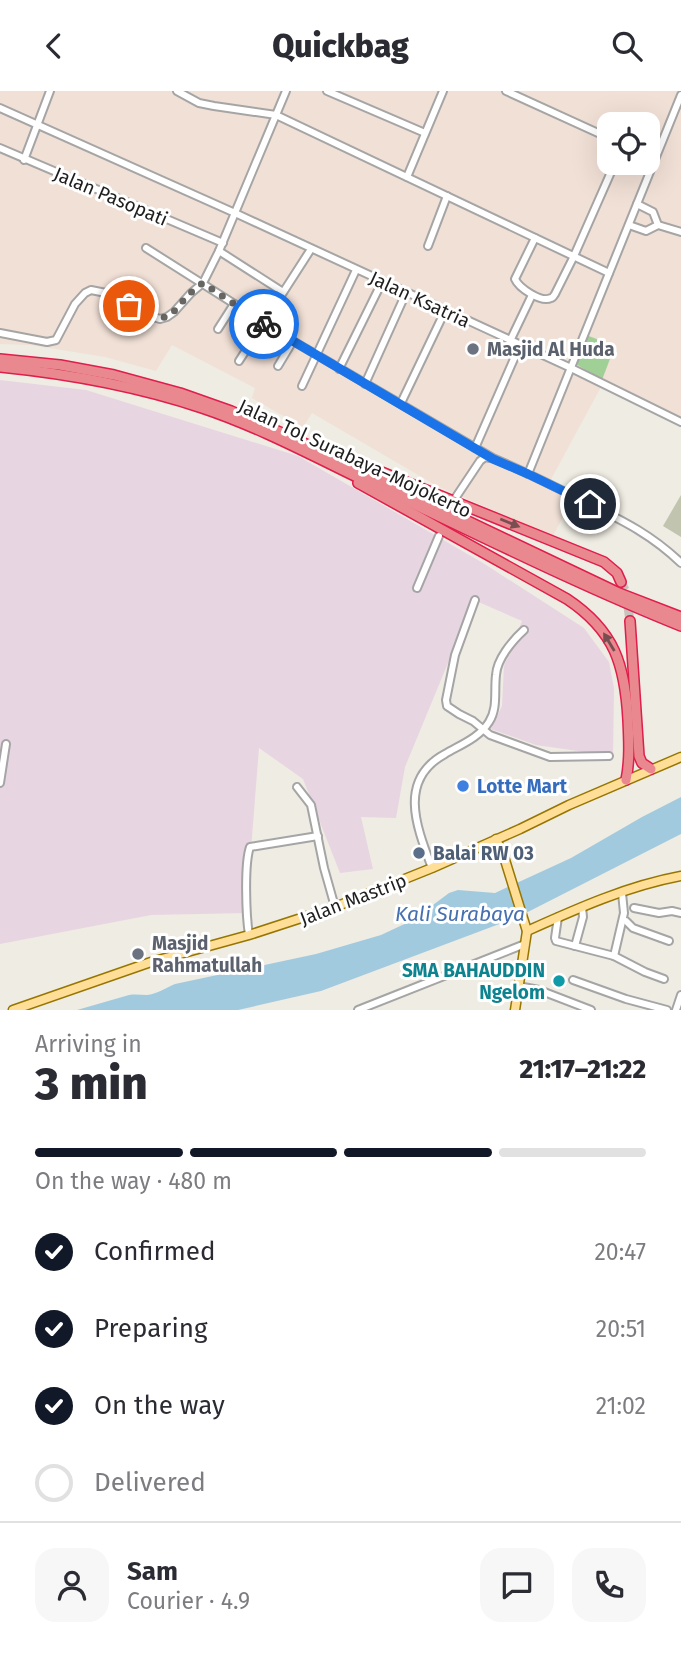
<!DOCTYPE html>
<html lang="en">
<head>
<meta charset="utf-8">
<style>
  body { margin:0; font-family:"Fira Sans",sans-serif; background:#f7f7f7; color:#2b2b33; height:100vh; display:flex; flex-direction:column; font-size:26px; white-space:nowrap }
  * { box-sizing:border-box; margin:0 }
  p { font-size:23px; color:#7c7c81 }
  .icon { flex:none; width:38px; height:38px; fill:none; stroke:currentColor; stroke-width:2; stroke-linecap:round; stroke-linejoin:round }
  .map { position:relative; height:919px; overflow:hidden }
  .panel { display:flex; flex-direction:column; background:#fff; flex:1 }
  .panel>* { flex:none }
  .fabs { position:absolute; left:597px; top:21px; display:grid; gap:14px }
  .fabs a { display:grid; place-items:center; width:63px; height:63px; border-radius:14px; background:#fff; box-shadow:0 7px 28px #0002; font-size:35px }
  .pin { position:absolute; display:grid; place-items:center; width:60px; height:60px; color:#fff; margin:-30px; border:4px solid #fff; border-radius:50%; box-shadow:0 2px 7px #0007 }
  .courier { position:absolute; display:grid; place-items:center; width:70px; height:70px; margin:-35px; border:5px solid #1a73e8; border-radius:50%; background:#fff; color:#222; box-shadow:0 2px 9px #0007 }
  .summary em { font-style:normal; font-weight:800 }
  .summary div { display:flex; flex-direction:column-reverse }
  .summary { display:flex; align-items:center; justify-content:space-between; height:119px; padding:0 35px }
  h1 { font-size:46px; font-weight:800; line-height:52px }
  .bar { display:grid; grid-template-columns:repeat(4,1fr); gap:10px 7px; align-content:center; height:84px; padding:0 35px }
  .bar i { height:9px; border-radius:5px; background:#e1e1e2 }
  .bar .current { background:#111827 }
  .bar p { grid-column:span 4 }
  .line { display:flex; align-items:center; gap:18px; padding:0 35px; border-top:2px solid #e1e1e2 }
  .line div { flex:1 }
  .round { display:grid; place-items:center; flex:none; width:74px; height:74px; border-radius:21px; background:#f7f7f7 }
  ol { padding:0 35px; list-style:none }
  li { display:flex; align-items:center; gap:21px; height:77px }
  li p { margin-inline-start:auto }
  li .icon { padding:7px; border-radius:50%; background:#111827; color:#fff; stroke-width:4 }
  li:last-child { color:#7c7c81 }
  li i { width:38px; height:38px; border:4px solid #e1e1e2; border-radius:50% }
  header { display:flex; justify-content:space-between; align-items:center; height:91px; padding:0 35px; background:#fff; font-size:32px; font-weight:800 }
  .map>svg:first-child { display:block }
  .industrial { fill:#e8d5e2 }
  .military { fill:#f1e0d6; fill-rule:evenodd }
  .construction { fill:#c1c4ae }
  .forest { fill:#a1d096 }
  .water { fill:#a2cade }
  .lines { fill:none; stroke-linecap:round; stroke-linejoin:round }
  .highway-tunnel { stroke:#c5c3bc; stroke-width:9; stroke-dasharray:9 4.5; stroke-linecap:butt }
  .minor-casing { stroke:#a5a5a5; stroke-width:10 }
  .major-casing { stroke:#977600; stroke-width:11 }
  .highway-casing { stroke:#df1e4b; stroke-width:12 }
  .minor { stroke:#fff; stroke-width:6 }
  .major { stroke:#ffde98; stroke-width:8 }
  .highway { stroke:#e9888f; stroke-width:9 }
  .oneway { fill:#794e51 }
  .done { stroke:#676663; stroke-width:7; stroke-dasharray:0 12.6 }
  .route { stroke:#1a73e8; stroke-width:9 }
  .worship-dot { fill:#6b7280; stroke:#fff; stroke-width:2.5 }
  .shop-dot { fill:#3f7fe0; stroke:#fff; stroke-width:2.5 }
  .service-dot { fill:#5c6f8a; stroke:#fff; stroke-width:2.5 }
  .culture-dot { fill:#0f9aa8; stroke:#fff; stroke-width:2.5 }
  .labels { text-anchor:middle; stroke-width:6; stroke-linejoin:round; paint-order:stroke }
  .street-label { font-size:19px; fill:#1e1e1e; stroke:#fff }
  .worship-label { font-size:19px; font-weight:bold; fill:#5b616d; stroke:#fff; text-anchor:start }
  .shop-label { font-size:19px; font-weight:bold; fill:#366cbe; stroke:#fff; text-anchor:start }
  .service-label { font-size:19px; font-weight:bold; fill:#4e5e75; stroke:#fff; text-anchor:start }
  .culture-label { font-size:19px; font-weight:bold; fill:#0d838f; stroke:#fff; text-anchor:end }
  .water-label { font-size:21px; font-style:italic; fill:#4770b0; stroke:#fff }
</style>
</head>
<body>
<header><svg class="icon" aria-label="back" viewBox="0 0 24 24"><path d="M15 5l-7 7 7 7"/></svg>Quickbag<svg class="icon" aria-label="search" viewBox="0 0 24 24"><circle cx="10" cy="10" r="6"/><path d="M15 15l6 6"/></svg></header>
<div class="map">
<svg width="681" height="919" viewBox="0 0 681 919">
  <rect width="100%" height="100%" fill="#efece3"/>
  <path class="industrial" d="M0,289L86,299L298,365L483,472L584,537L609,571L614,597L613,665L536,654L491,638L502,615L504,575L522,530L474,509L405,676L396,727L361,726L373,778L340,782L303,688L259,657L246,822L151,824L0,853Z"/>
  <path class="military" d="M0,0H681V335L601,296L549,392L573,407L553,445L437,395L312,322L303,336L252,307L255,297L172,254L156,280L105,266L31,254L0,253ZM609,33H648V72H609Z"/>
  <path class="construction" d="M681,404V446L663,435Z"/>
  <path class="forest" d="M586,244L610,253L613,260L602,289L576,273Z"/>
  <path class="water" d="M681,706V743L518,826L321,900L238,919H77L129,904C136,903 141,904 147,904C156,903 166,897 175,893L316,863L381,844L413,829L449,802L458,799L495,802L571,767L642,726Z"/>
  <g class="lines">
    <path class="highway-tunnel" d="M621,491L626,501L630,530"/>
    <defs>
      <g id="minor">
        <path d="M177,0L199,12L214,15L276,24L609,182"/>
        <path d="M327,0L425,42"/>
        <path d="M506,0L609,47"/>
        <path d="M0,17L235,122L571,277L681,331"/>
        <path d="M0,57L223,152"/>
        <path d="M24,69L50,0"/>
        <path d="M407,86L443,0"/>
        <path d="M637,113L653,121L658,134"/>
        <path d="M629,134L646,140L658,134L681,141"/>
        <path d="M535,147L515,188C519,197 541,212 551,207C553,207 554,204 555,203L574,165L615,72"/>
        <path d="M428,155L447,105"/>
        <path d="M146,157L293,250L493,367C523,380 552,394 581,409C619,428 650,442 681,472"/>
        <path d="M219,160L283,201"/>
        <path d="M218,238L234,213"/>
        <path d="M0,242L47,251L56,249L75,213L85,202L91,199L106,202L143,223L160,228L167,226L174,221L191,202L203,192L219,160L286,0"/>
        <path d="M510,250L532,204"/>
        <path d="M239,270L311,158"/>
        <path d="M278,275L293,250"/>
        <path d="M339,278L382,191"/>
        <path d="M365,293L406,202"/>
        <path d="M302,295L356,179"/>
        <path d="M401,312L445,220"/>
        <path d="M475,357L520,254"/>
        <path d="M528,383L681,4"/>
        <path d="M456,406L480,370L485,366L489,367"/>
        <path d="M417,497L439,445"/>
        <path d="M475,509L455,564L446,609L447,615L459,623L473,630L490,644L550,666L609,665"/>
        <path d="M0,692L6,653"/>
        <path d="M297,696L311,714L324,777L335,816"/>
        <path d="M432,777C417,737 397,689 445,663C460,654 479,647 489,631C498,617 494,601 496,584C497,568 512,550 524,539"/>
        <path d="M634,817L659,822L672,820L681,822"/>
        <path d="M558,826L555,847L556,850L614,865L645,881L664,888"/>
        <path d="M623,829L626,830L633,837L669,850"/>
        <path d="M249,844C246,825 244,773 250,756L318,745"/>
        <path d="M575,855L583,826L582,816"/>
        <path d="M614,865L624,822L622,802"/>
        <path d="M573,889L626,908L667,919"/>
        <path d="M518,895L539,899L591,919"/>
        <path d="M358,919L525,853"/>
        <path d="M676,919L681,904"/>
      </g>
      <g id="major">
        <path d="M496,748L505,769L527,840L515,919"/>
        <path d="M527,840C576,818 627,795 681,785"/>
        <path d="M13,919L151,871L249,844L335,816L432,777L520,738L569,714L681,666"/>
      </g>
      <g id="highway">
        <path d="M0,268L60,274L114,284L180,302L231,320L289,345L619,502L681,526"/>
        <path d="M0,276C70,283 136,295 202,317C259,336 313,365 367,391C471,440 574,492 681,535"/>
        <path d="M357,371L604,471L617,482L621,491"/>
        <path d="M358,392L567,508C615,540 625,574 628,629C629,650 630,669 626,689"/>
        <path d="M630,530L639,665L642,672L651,678"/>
      </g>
    </defs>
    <use href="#minor" class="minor-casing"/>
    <use href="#major" class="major-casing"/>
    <use href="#highway" class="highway-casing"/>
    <use href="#minor" class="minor"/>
    <use href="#major" class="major"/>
    <use href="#highway" class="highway"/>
  </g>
  <defs><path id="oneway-solid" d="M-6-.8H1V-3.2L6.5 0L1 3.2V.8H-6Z" transform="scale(1.75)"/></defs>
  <g class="oneway">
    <use href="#oneway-solid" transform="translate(510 432) rotate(22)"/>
    <use href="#oneway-solid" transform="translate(609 551) rotate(-121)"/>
  </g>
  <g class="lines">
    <path class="done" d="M129,215C177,244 169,214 203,192L264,233"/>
    <path class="route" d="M264,233L493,368L528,383L590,413"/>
  </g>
  <g class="worship-dot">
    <circle cx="473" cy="258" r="7"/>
    <circle cx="138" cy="863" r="7"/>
  </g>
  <circle class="shop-dot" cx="463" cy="695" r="7"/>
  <circle class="service-dot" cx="419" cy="762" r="7"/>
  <circle class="culture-dot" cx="559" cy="890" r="7"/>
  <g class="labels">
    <g class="street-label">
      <text transform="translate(111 105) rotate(23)" y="7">Jalan Pasopati</text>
      <text transform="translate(420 208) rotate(25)" y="7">Jalan Ksatria</text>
      <text transform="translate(355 367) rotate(25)" y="7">Jalan Tol Surabaya–Mojokerto</text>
      <text transform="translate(353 808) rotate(-21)" y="7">Jalan Mastrip</text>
    </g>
    <g class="worship-label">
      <text x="487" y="265">Masjid Al Huda</text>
      <text x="152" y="859">Masjid<tspan x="152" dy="22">Rahmatullah</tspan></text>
    </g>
    <g class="shop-label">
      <text x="477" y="702">Lotte Mart</text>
    </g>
    <g class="service-label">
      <text x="433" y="769">Balai RW 03</text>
    </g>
    <g class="culture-label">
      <text x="545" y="886">SMA BAHAUDDIN<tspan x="545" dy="22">Ngelom</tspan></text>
    </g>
    <g class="water-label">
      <text x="460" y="830">Kali Surabaya</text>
    </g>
  </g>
</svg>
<div class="fabs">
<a><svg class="icon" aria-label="locate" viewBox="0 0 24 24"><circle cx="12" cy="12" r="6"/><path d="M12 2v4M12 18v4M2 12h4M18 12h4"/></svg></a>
</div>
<div class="pin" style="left:129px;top:215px;background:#ea580c"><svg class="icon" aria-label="bag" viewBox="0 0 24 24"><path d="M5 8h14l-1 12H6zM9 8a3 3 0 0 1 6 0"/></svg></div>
<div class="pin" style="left:590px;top:413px;background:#1f2937"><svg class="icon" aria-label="home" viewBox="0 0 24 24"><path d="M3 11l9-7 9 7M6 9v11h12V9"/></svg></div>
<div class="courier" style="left:264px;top:233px"><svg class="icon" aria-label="bike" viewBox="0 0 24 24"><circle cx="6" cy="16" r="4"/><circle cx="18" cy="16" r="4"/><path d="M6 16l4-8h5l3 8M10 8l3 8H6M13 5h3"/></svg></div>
</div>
<section class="panel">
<div class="summary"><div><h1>3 min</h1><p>Arriving in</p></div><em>21:17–21:22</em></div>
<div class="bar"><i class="current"></i><i class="current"></i><i class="current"></i><i></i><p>On the way · 480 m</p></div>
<ol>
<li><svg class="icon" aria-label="check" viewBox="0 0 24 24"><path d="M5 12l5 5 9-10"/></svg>Confirmed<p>20:47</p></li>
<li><svg class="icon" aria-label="check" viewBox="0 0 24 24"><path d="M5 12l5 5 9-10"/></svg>Preparing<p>20:51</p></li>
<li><svg class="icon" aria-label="check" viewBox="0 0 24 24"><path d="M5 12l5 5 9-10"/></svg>On the way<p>21:02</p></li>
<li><i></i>Delivered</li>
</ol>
<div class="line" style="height:126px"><a class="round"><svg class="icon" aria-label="person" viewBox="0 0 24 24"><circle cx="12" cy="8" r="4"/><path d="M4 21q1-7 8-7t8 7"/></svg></a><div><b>Sam</b><p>Courier · 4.9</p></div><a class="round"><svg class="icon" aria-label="chat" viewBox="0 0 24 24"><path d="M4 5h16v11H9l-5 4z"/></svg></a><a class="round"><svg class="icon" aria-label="phone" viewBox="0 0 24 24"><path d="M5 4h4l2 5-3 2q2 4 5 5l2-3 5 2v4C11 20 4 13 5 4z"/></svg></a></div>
</section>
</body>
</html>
